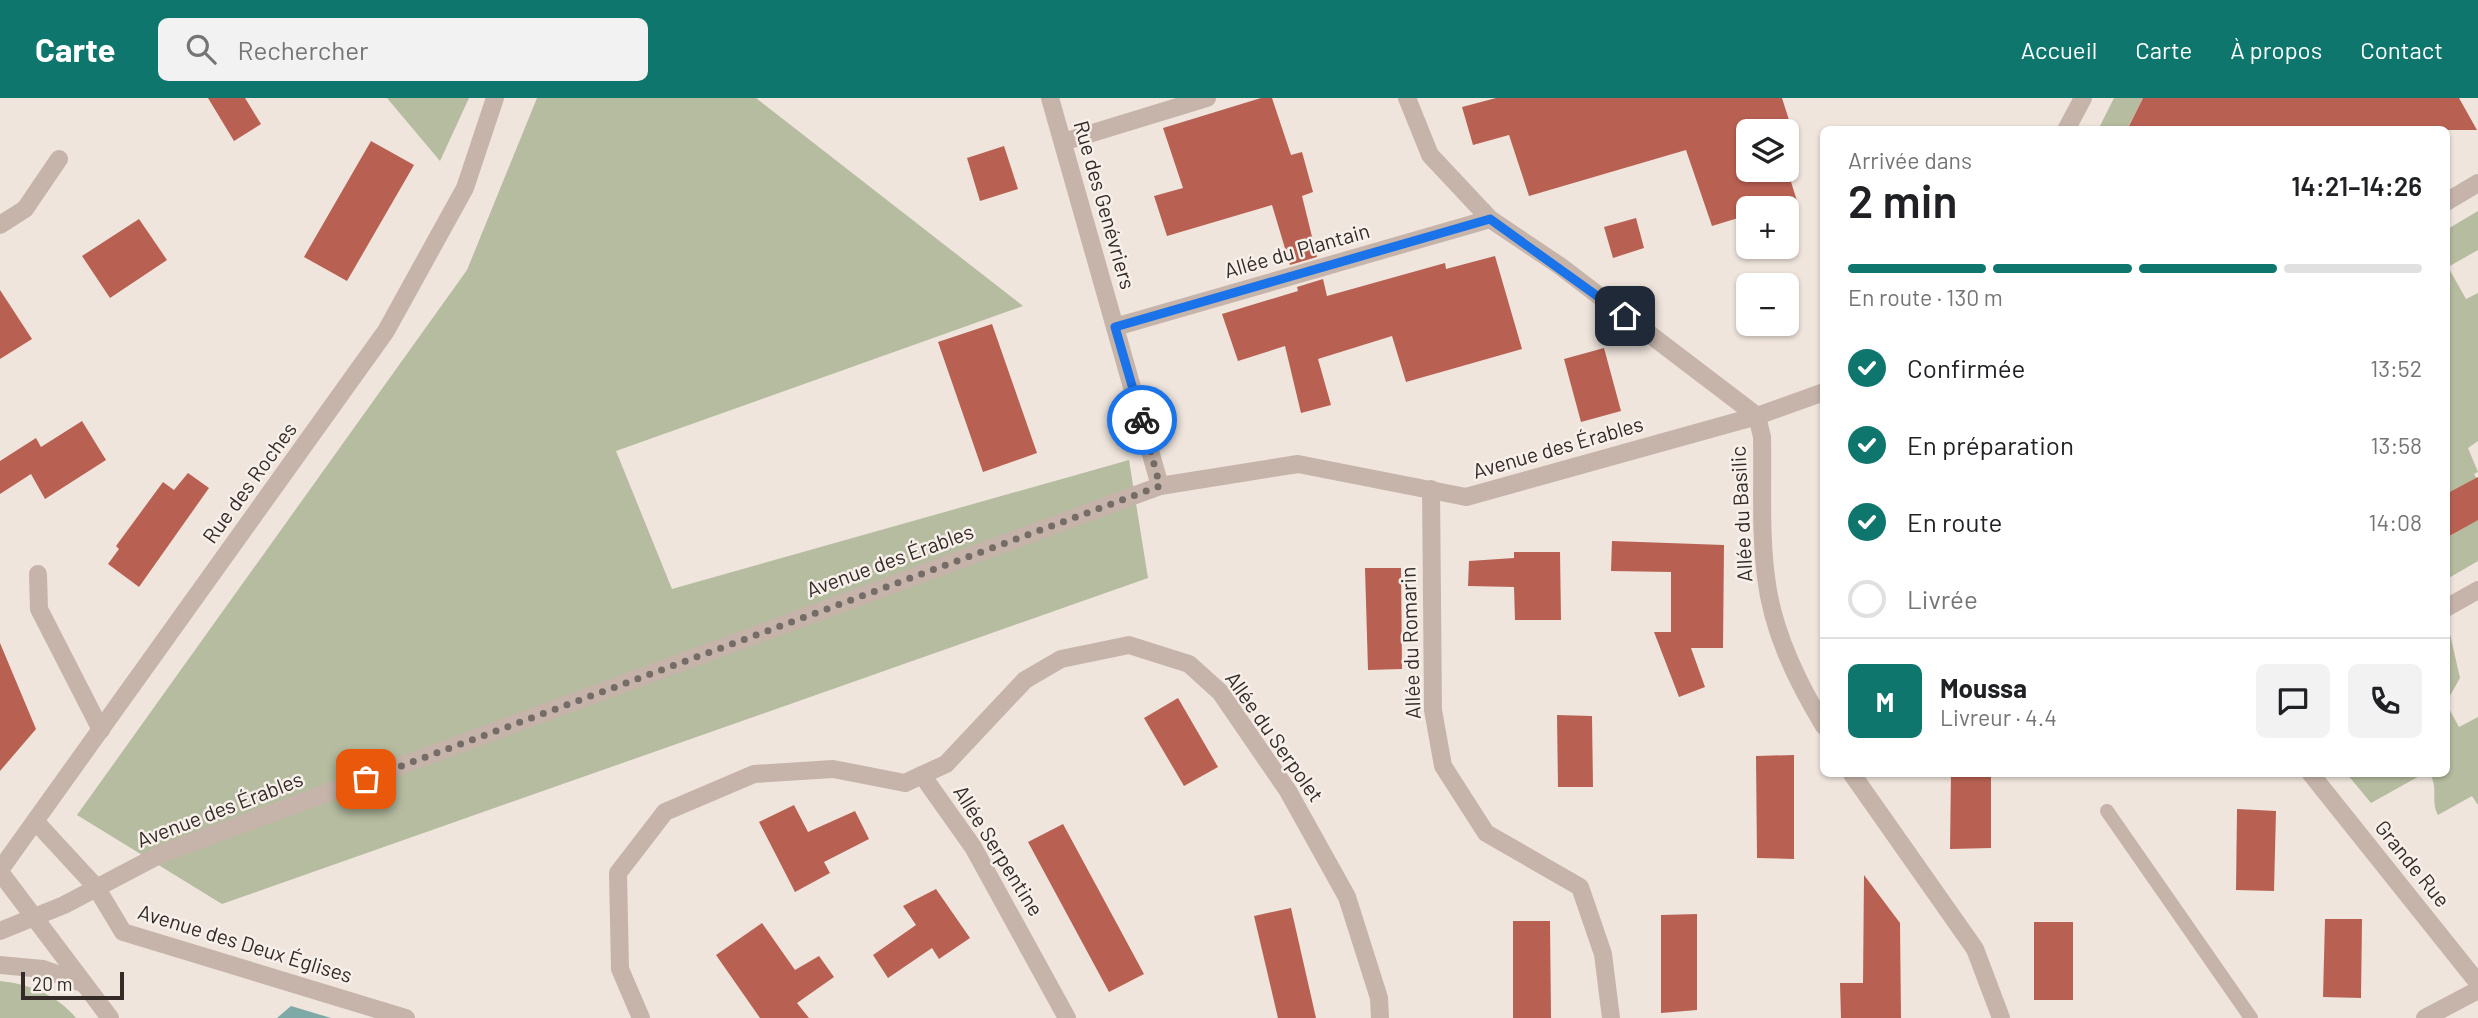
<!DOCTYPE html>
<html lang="fr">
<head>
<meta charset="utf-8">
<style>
  body { margin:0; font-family:Barlow,sans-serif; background:#f2f2f2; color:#202124; height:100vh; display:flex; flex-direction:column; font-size:26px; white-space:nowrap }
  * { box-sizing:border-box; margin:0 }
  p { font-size:23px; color:#757577 }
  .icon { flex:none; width:38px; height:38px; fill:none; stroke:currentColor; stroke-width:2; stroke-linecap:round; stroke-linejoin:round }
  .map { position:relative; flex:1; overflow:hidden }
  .sheet { position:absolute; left:1820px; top:28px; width:630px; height:651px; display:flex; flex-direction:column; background:#fff; border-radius:10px; box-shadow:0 2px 5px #0004 }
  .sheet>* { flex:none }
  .controls { position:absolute; left:1736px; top:21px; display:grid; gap:14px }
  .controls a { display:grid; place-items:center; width:63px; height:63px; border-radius:10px; background:#fff; box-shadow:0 2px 5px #0004; font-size:35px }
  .scale { position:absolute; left:21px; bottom:18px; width:103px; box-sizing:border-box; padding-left:7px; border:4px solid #342b29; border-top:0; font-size:19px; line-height:24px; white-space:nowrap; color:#342b29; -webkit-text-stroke:5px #f7efe9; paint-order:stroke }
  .pin { position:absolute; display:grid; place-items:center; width:60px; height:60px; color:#fff; margin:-30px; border-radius:14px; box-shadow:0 4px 10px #0006 }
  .courier { position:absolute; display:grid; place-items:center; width:70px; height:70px; margin:-35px; border:5px solid #1a73e8; border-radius:50%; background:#fff; color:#222; box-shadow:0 2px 9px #0007 }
  .head em { font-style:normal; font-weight:600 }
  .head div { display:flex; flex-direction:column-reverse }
  .head { display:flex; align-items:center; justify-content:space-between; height:119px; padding:0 28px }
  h1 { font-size:46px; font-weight:600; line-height:52px }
  .bar { display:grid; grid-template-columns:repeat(4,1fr); gap:10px 7px; align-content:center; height:84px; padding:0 28px }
  .bar i { height:9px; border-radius:5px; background:#e0e0e0 }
  .bar .on { background:#0f766e }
  .bar p { grid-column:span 4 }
  .line { display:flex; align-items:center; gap:18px; padding:0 28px; border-top:2px solid #e0e0e0 }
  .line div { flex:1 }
  .round { display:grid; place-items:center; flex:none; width:74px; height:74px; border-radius:10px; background:#f2f2f2 }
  ol { padding:0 28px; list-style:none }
  li { display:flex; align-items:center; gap:21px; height:77px }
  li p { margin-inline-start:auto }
  li .icon { padding:7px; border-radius:50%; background:#0f766e; color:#fff; stroke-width:4 }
  li:last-child { color:#757577 }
  li i { width:38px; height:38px; border:4px solid #e0e0e0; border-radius:50% }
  header { display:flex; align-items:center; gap:42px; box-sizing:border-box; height:98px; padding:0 35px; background:#0f766e; color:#fff }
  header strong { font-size:33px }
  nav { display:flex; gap:38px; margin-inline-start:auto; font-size:24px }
  .search { width:490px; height:63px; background:#f2f2f2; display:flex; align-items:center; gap:18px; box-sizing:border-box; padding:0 24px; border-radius:10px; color:#757577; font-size:26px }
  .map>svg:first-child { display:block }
  .green { fill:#b5bc9f }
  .water { fill:#7fa9a6 }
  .building { fill:#b86152 }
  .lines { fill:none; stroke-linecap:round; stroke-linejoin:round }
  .service { stroke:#c6b4aa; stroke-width:14 }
  .minor { stroke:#c6b4aa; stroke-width:18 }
  .tertiary { stroke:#c6b4aa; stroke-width:18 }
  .done { stroke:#756c68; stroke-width:7; stroke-dasharray:0 12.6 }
  .route { stroke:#1a73e8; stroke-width:9 }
  .labels { text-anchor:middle; stroke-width:5; stroke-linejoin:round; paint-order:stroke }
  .street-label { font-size:21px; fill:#342b29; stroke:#f7efe9 }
</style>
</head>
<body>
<header>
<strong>Carte</strong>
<div class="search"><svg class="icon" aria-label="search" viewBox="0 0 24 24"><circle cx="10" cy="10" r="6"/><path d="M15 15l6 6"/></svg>Rechercher</div>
<nav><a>Accueil</a><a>Carte</a><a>À propos</a><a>Contact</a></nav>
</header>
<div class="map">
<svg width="2478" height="920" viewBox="0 0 2478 920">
  <rect width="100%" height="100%" fill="#efe5dd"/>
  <g class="green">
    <path d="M387,0H469L440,63Z"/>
    <path d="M537,0H756L1023,208L616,353L672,491L1129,362L1148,480L222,806L77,717L467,172Z"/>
    <path d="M2114,0H2143L2127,31L2098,32Z"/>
    <path d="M2478,113V152L2448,169L2466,201L2478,195V343L2468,350L2478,374L2474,376L2478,383V463L2447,481V440L2465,429L2447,396L2446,132Z"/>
    <path d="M2450,536L2460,580L2447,603V538Z"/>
    <path d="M2447,607L2459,629L2478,619V707L2472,698L2438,717C2430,703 2439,692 2430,676H2446Z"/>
    <path d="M2347,676H2423L2371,705Z"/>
    <path d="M0,883C29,886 57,897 76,920H0Z"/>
  </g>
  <path class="water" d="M291,908L331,920H277Z"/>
  <g class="building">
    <path d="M208,0H245L261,26L234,43Z"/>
    <path d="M1261,0H1272L1291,57L1302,54L1313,94L1302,98L1317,159L1290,167L1272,107L1167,138L1154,98L1183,90L1163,30Z"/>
    <path d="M1496,0H1782L1789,22L1774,27L1776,33H1748V72L1787,71L1797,103L1771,110H1748V117L1712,128L1686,52L1529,98L1509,37L1473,47L1462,9Z"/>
    <path d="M2143,0H2459L2477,32H2127Z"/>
    <path d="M371,43L414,67L347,183L304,159Z"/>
    <path d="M1004,48L1018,91L980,103L967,60Z"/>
    <path d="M1636,120L1644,150L1613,160L1604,129Z"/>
    <path d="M139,121L167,162L110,200L82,158Z"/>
    <path d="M1495,158L1522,251L1406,284L1392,238L1318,261L1331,307L1301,315L1285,248L1238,263L1222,216L1298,193L1297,189L1323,181L1327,198L1445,165L1446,171Z"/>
    <path d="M0,192L32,241L0,261Z"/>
    <path d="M992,226L1037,355L983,374L938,244Z"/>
    <path d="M1604,250L1621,313L1581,324L1564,261Z"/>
    <path d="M82,323L106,362L45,401L31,376L0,396V363L36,340L41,349Z"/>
    <path d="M188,375L209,390L139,489L108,466L119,451L116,448L163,384L174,392Z"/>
    <path d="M2478,379V422L2446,440V396Z"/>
    <path d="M1612,443L1724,447L1723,550H1691L1705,589L1679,599L1654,534H1671V474L1611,473Z"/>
    <path d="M1514,454H1560L1561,522H1515L1514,489L1468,488L1469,463L1514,460Z"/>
    <path d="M1365,470H1401L1402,571L1368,572Z"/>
    <path d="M0,545L36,631L0,673Z"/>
    <path d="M1178,600L1218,669L1184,688L1144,620Z"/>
    <path d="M1557,617L1592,618L1593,689H1558Z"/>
    <path d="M1794,657V761L1757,760L1756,658Z"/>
    <path d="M1951,676H1991V750L1950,751Z"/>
    <path d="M794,707L808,734L855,713L869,741L824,764L830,775L795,794L759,724Z"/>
    <path d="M2237,711L2276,713L2274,793L2236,792Z"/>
    <path d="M1063,726L1144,876L1109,894L1028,744Z"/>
    <path d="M1864,777L1900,825L1901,920H1841L1840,885H1863Z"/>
    <path d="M936,791L970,840L939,861L932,850L888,880L873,857L916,827L903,808Z"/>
    <path d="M1291,810L1316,920H1278L1254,818Z"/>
    <path d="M1697,816V912L1661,915V817Z"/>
    <path d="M2325,821H2362L2361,900L2323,899Z"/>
    <path d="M1513,823H1550L1551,920H1513Z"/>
    <rect x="2034" y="824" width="39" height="78"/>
    <path d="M762,825L795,872L819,858L834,879L797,905L809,920H760L716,857Z"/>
  </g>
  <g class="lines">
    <path class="service" d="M2107,713L2251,920"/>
    <g class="minor">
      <path d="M1050,0L1160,388"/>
      <path d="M1407,0L1430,57L1490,121L1560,168L1757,318L1762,339C1763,385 1760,433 1766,479C1772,532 1796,582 1824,628"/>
      <path d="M1063,44L1207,0"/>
      <path d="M2446,104L2478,85"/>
      <path d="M0,127L25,111L59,61"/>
      <path d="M1115,229L1490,121"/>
      <path d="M1431,391L1433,612L1443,668L1486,735L1580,789L1603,856L1611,920"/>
      <path d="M38,476L39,511L101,632"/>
      <path d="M2446,510L2478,492"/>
      <path d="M1852,676L1975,851L2001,920"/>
      <path d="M922,677L946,666L1025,582L1061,561L1129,547L1189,566L1220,594L1288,693L1347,799L1379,900L1380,920"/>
      <path d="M641,920L620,871L618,775L665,714L754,676L833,671L905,685L922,677L973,749L1067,920"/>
    </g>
    <g class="tertiary">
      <path d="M2066,32L2083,0"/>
      <path d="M2311,676L2478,885"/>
      <path d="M36,724L96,789L123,834L406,920"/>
      <path d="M0,772L386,233L465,90L495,0"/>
      <path d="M0,774L110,920"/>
      <path d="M0,833L64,807L161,756L1160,388L1298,366L1466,399L1757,318L1824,294"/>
      <path d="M0,867L43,871L82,885"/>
      <path d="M2425,920L2478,892"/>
    </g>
  </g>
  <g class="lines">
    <path class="done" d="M366,681L1160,388L1142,322"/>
    <path class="route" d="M1142,322L1115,229L1490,121L1625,218"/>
  </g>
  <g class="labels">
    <g class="street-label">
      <text transform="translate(1104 107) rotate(74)" y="7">Rue des Genévriers</text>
      <text transform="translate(1297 153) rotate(-16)" y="7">Allée du Plantain</text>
      <text transform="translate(1558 350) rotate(-16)" y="7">Avenue des Érables</text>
      <text transform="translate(250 385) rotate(-54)" y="7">Rue des Roches</text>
      <text transform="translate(1742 416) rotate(-93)" y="7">Allée du Basilic</text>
      <text transform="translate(890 463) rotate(-20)" y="7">Avenue des Érables</text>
      <text transform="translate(1411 545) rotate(-92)" y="7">Allée du Romarin</text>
      <text transform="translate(1274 639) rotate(55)" y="7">Allée du Serpolet</text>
      <text transform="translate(220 712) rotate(-21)" y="7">Avenue des Érables</text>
      <text transform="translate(998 753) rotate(58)" y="7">Allée Serpentine</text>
      <text transform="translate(2412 766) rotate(51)" y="7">Grande Rue</text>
      <text transform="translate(245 846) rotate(17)" y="7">Avenue des Deux Églises</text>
    </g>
  </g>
</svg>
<div class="controls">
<a><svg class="icon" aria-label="layers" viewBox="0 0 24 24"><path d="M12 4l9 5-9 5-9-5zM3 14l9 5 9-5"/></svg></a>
<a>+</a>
<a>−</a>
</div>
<div class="scale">20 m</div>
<div class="pin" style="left:366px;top:681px;background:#ea580c"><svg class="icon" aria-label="bag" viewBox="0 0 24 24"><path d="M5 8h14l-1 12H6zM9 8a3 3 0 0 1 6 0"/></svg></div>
<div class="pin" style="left:1625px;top:218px;background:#1f2937"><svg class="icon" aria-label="home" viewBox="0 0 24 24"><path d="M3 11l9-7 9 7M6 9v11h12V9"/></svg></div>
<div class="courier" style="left:1142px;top:322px"><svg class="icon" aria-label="bike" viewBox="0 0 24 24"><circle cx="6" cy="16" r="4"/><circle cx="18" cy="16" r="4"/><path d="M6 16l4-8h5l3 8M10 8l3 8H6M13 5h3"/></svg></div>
<section class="sheet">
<div class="head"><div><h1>2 min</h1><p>Arrivée dans</p></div><em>14:21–14:26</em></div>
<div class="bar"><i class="on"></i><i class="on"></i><i class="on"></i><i></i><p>En route · 130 m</p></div>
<ol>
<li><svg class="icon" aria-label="check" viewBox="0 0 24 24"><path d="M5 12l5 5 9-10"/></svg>Confirmée<p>13:52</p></li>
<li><svg class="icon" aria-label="check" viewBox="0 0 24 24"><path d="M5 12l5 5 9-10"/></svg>En préparation<p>13:58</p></li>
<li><svg class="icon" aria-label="check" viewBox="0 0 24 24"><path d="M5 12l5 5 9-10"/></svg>En route<p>14:08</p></li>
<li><i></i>Livrée</li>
</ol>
<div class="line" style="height:126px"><b class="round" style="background:#0f766e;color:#fff">M</b><div><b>Moussa</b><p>Livreur · 4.4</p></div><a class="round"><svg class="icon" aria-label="chat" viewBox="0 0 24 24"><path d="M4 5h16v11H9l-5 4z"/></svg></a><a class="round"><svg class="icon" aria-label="phone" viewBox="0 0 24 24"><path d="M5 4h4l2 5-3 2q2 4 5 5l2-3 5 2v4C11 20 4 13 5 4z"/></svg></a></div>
</section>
</div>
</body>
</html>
